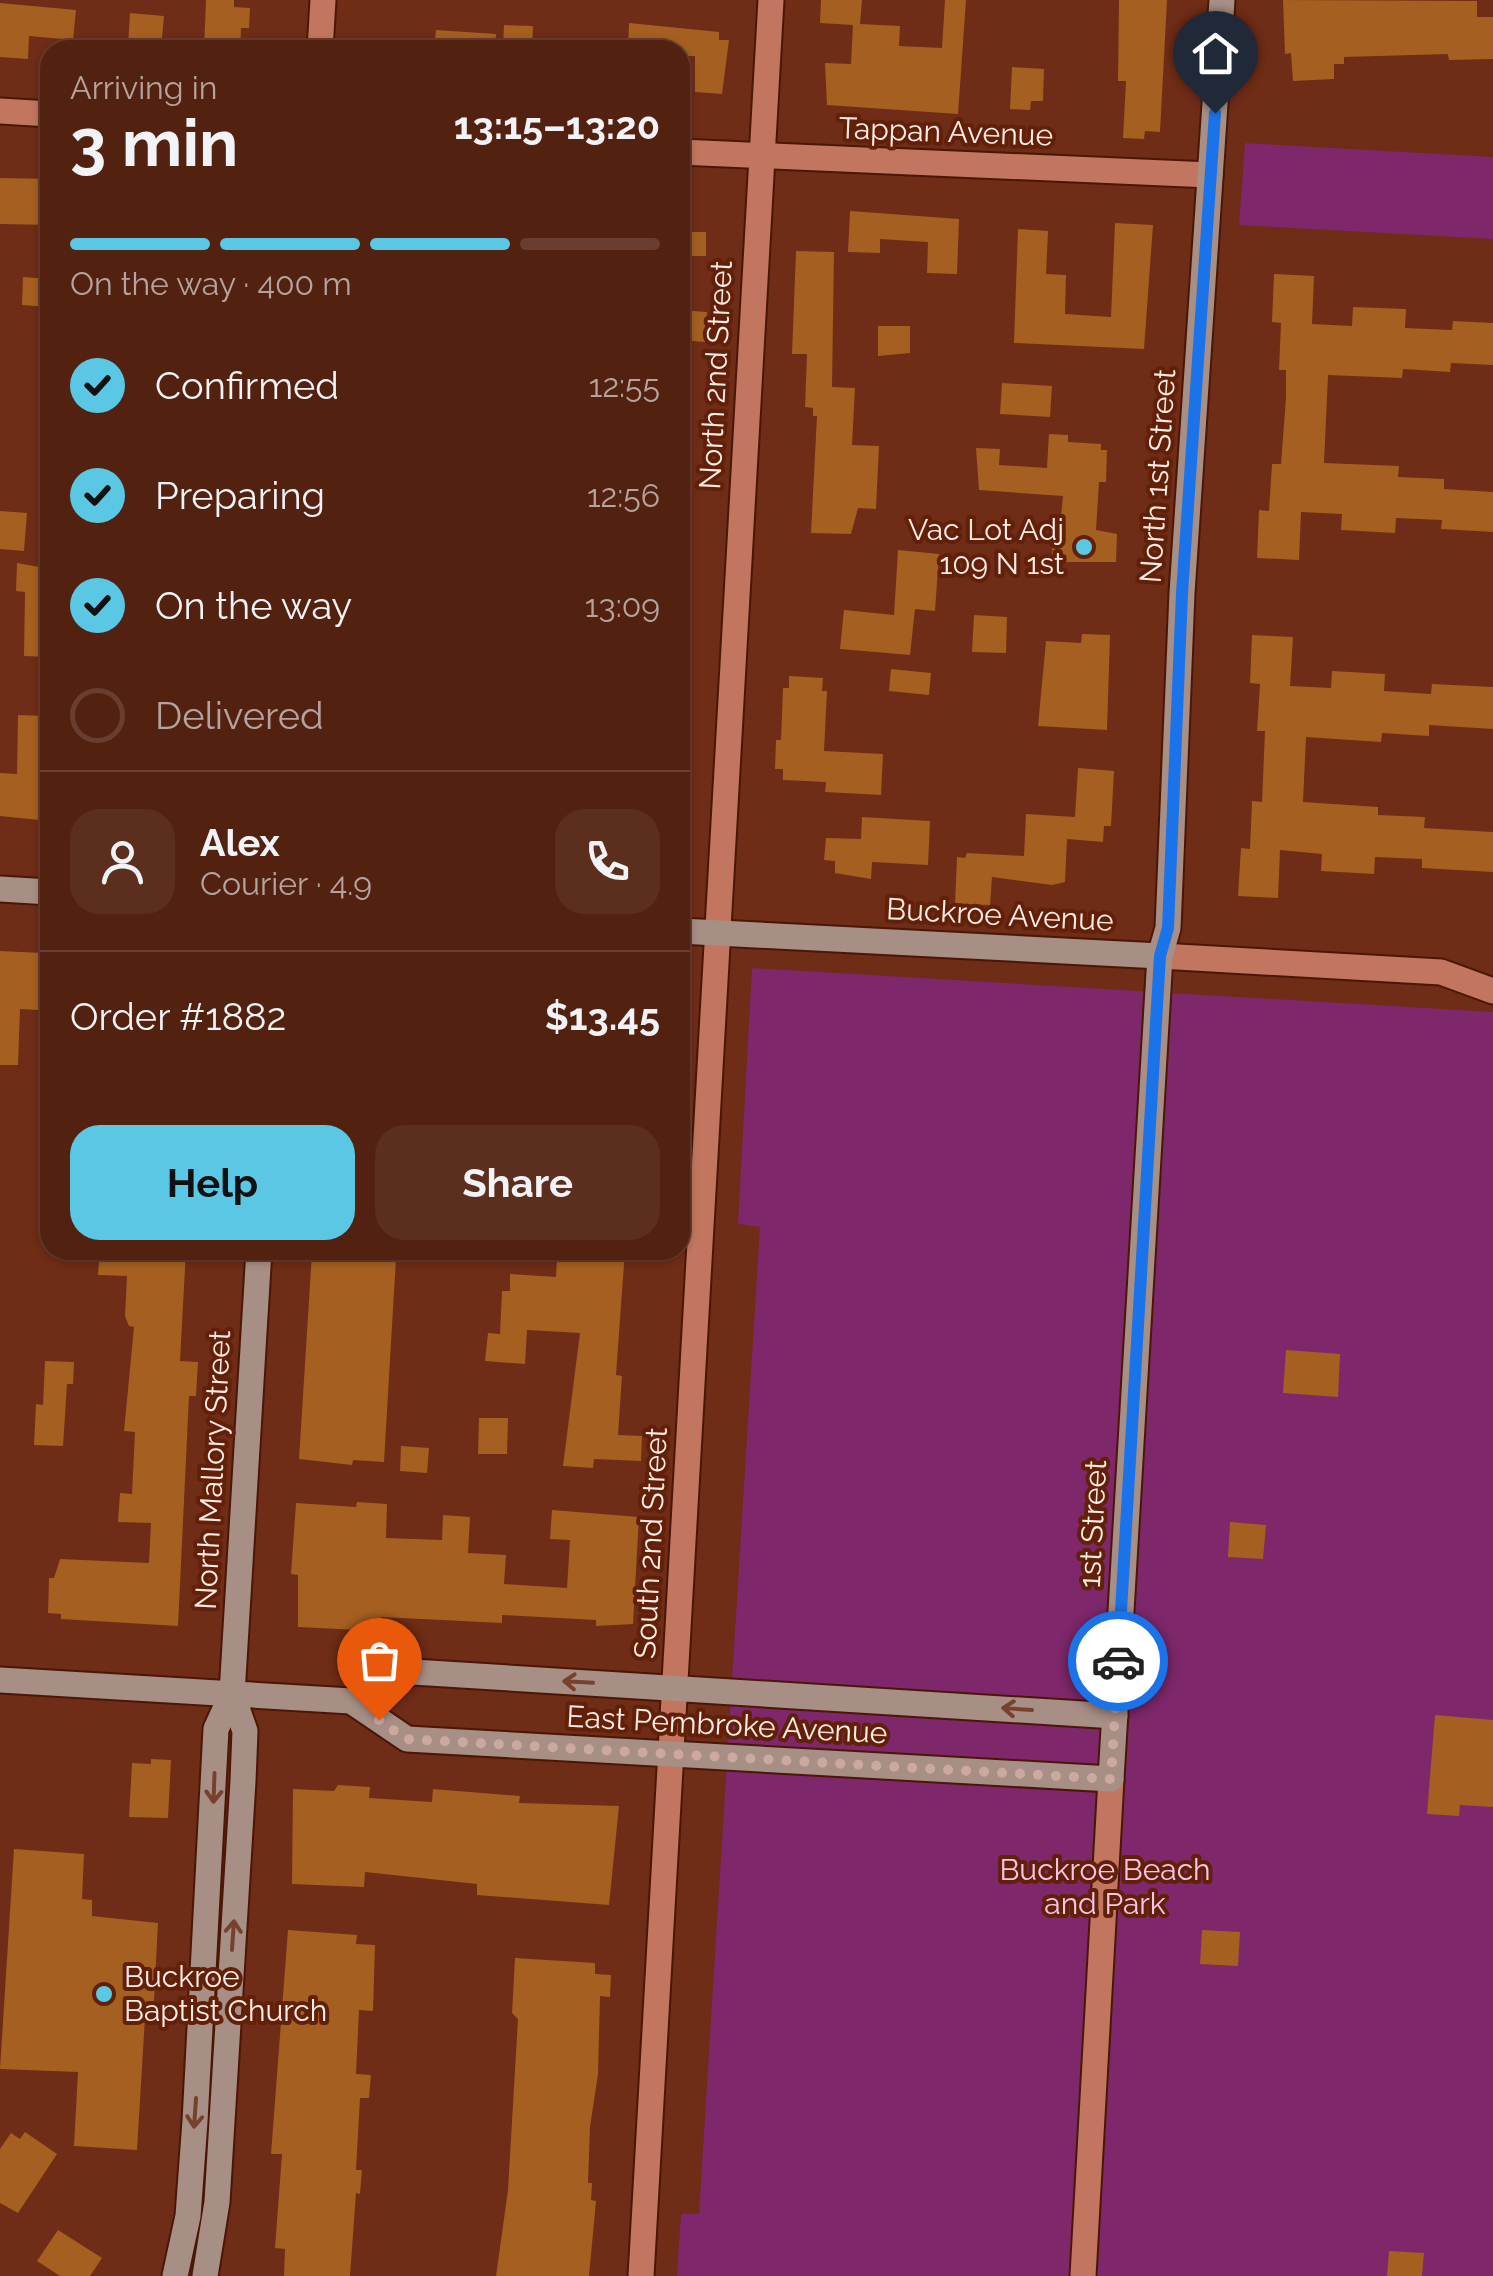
<!DOCTYPE html>
<html lang="en">
<head>
<meta charset="utf-8">
<style>
  body { margin:0; font-family:Raleway,sans-serif; background:#5c2e1e; color:#f1f3f6; height:100vh; display:flex; flex-direction:column; font-size:38px; white-space:nowrap }
  * { box-sizing:border-box; margin:0 }
  p { font-size:32px; color:#b5a39f }
  .icon { flex:none; width:55px; height:55px; fill:none; stroke:currentColor; stroke-width:2; stroke-linecap:round; stroke-linejoin:round }
  .map { position:relative; flex:1; overflow:hidden }
  .side { position:absolute; left:40px; top:40px; width:650px; height:1220px; display:flex; flex-direction:column; background:#532110; border-radius:30px; box-shadow:0 2px 8px #0004,0 0 0 2px #693e30 }
  .side>* { flex:none }
  .pin { position:absolute; display:grid; place-items:center; width:85px; height:85px; color:#fff; margin:-102px -42px; border-radius:50% 50% 50% 0; rotate:-45deg; box-shadow:0 0 10px #0007 }
  .pin .icon { rotate:45deg }
  .courier { position:absolute; display:grid; place-items:center; width:100px; height:100px; margin:-50px; border:8px solid #1a73e8; border-radius:50%; background:#fff; color:#222; box-shadow:0 2px 12px #0007 }
  .overview em { font-style:normal; font-weight:700 }
  .overview div { display:flex; flex-direction:column-reverse }
  .overview { display:flex; align-items:center; justify-content:space-between; height:170px; padding:0 30px }
  h1 { font-size:65px; font-weight:700; line-height:75px }
  .bar { display:grid; grid-template-columns:repeat(4,1fr); gap:15px 10px; align-content:center; height:120px; padding:0 30px }
  .bar i { height:12px; border-radius:8px; background:#693e30 }
  .bar .active { background:#5ac8e5 }
  .bar p { grid-column:span 4 }
  .line { display:flex; align-items:center; gap:25px; padding:0 30px; border-top:2px solid #693e30 }
  .line div { flex:1 }
  .round { display:grid; place-items:center; flex:none; width:105px; height:105px; border-radius:30px; background:#5c2e1e }
  ol { padding:0 30px; list-style:none }
  li { display:flex; align-items:center; gap:30px; height:110px }
  li p { margin-inline-start:auto }
  li .icon { padding:10px; border-radius:50%; background:#5ac8e5; color:#111; stroke-width:4 }
  li:last-child { color:#b5a39f }
  li i { width:55px; height:55px; border:5px solid #693e30; border-radius:50% }
  .action { display:flex; gap:20px; margin-top:auto; padding:20px 30px }
  .action a { flex:1; height:115px; border-radius:30px; background:#5ac8e5; color:#111; font-size:40px; font-weight:700; line-height:115px; text-align:center }
  .action a+a { background:#5c2e1e; color:#f1f3f6 }
  .map>svg:first-child { display:block }
  .green { fill:#7e276a }
  .building { fill:#a55f21 }
  .lines { fill:none; stroke-linecap:round; stroke-linejoin:round }
  .street-casing { stroke:#4a1707; stroke-width:29 }
  .secondary-casing { stroke:#4a1707; stroke-width:29 }
  .street { stroke:#c2765f; stroke-width:25 }
  .secondary { stroke:#a88f86; stroke-width:25 }
  .oneway { stroke:#78412e }
  .done { stroke:#cca99e; stroke-width:10; stroke-dasharray:0 18 }
  .route { stroke:#1a73e8; stroke-width:12 }
  .poi-dot { fill:#5ac8e5; stroke:#632009; stroke-width:4 }
  .labels { text-anchor:middle; stroke-width:8; stroke-linejoin:round; paint-order:stroke }
  .street-label { font-size:30px; fill:#feece7; stroke:#632009 }
  .poi-label { font-size:30px; fill:#feece7; stroke:#632009; text-anchor:end }
  .park-label { font-size:30px; fill:#f6c5e7; stroke:#632009 }
</style>
</head>
<body>
<div class="map">
<svg width="1493" height="2276" viewBox="0 0 1493 2276">
  <rect width="100%" height="100%" fill="#6f2c16"/>
  <g class="green">
    <path d="M1245,143L1493,157V239L1239,225Z"/>
    <path d="M752,968L1493,1012V2276H677L681,2214H699L760,1227L738,1224Z"/>
  </g>
  <g class="building">
    <path d="M206,0H234V7L250,8L249,28H241L240,50H204Z"/>
    <path d="M821,0H862L860,24L900,26L899,46L942,48L945,0H966L958,114L827,105L825,63L851,64L853,25L820,23Z"/>
    <path d="M1119,0H1167L1160,132L1145,131L1144,139L1123,138L1126,81H1118Z"/>
    <path d="M1283,0L1477,1V17H1493V59L1449,60L1448,54L1344,57V64H1334V79L1293,81L1291,53L1285,54Z"/>
    <path d="M0,3L76,10L73,40L29,36L28,59L0,57Z"/>
    <path d="M130,13L164,16L161,48L128,46Z"/>
    <path d="M629,23L719,32V40H729L722,94L695,92V56H680V50H628Z"/>
    <path d="M504,25L533,26L532,50H503Z"/>
    <path d="M436,30L496,34L495,50H434Z"/>
    <path d="M1012,67L1044,69L1043,101H1031L1030,110L1010,109Z"/>
    <path d="M0,178L50,179V225L0,224Z"/>
    <path d="M850,211L959,219L957,274L927,273L928,242L880,239V253L848,252Z"/>
    <path d="M1115,223L1153,225L1144,349L1014,343L1018,229L1048,231L1046,274L1066,275L1065,314L1111,317Z"/>
    <rect x="680" y="232" width="26" height="24"/>
    <path d="M796,251L834,252L832,387L855,388L852,445L879,446L876,509L858,508L851,534L811,533L817,416H813V408L805,407L807,354H792Z"/>
    <path d="M1274,274L1314,276L1312,324L1352,326L1353,307L1406,309L1405,328L1452,330L1453,321L1493,323V365L1451,363L1450,372L1403,369L1402,378L1328,375L1324,463L1399,466L1398,477L1444,479V489L1493,492V532L1441,529L1442,520L1396,518L1395,533L1341,530L1342,514L1301,512L1299,560L1257,558L1259,510L1269,511L1272,464H1281L1286,398V370H1279L1281,323L1272,322Z"/>
    <path d="M23,277L50,279V307L22,305Z"/>
    <path d="M680,310L707,312L705,342L680,340Z"/>
    <path d="M878,326H910V353L878,356Z"/>
    <path d="M1002,383L1052,386L1050,417L1000,414Z"/>
    <path d="M1049,434L1068,435V442L1101,444V450H1107L1106,482H1099L1096,530L1117,534L1116,562H1058V557H1052L1053,536H1059L1063,496L979,490L976,448L1000,449L999,465L1047,468Z"/>
    <path d="M0,511L27,513L24,551L0,549Z"/>
    <path d="M898,550L939,554L935,611L915,609L910,655L840,649L844,610L894,615Z"/>
    <path d="M17,563L50,569V657L24,656L25,592L16,591Z"/>
    <path d="M974,615L1007,617L1006,653L972,652Z"/>
    <path d="M1082,634L1110,635L1107,730L1038,726L1046,641L1081,643Z"/>
    <path d="M1252,635L1293,637L1290,686L1331,688L1332,671L1385,674L1384,691L1431,694L1432,684L1493,687V729L1429,725V736L1382,733L1381,742L1306,737L1303,802L1378,807V815L1425,817L1424,828L1493,832V872L1422,868V859L1375,857L1374,874L1321,871L1322,854L1280,850L1278,898L1238,896L1241,848L1250,849L1252,801L1262,802L1265,731H1257L1260,684L1250,683Z"/>
    <path d="M891,669L931,673L929,695L889,691Z"/>
    <path d="M789,676L823,678L822,691H827L824,751L883,754L881,795L825,792L826,782L783,780V769H775L776,740H781L783,688H789Z"/>
    <path d="M18,715L45,716L44,783H50V821L0,816V773L17,774Z"/>
    <path d="M1078,768L1114,771L1111,826H1104L1103,842L1067,839L1065,882L1052,885L992,877L990,905L955,904L957,857L965,858L967,853L1024,856L1026,814L1075,817Z"/>
    <path d="M862,817L930,821L928,865L872,862L871,879L835,873V861L824,860L826,838L861,839Z"/>
    <path d="M0,951L42,953L39,1010L20,1009L18,1065H0Z"/>
    <path d="M100,1250H186L180,1361L198,1362L196,1396H189L178,1626L61,1619V1614L48,1613L49,1578H54L60,1559L149,1563L151,1523L118,1522L120,1493L132,1494L135,1432L124,1431L134,1327L129,1326L125,1316L127,1276L98,1275Z"/>
    <path d="M321,1250L396,1258L384,1462L353,1460L352,1465L299,1459L312,1253L321,1254Z"/>
    <path d="M575,1250H625L616,1375L622,1376L618,1435L642,1436L641,1461L594,1459L593,1468L563,1466L580,1333L527,1330L525,1364L485,1361L488,1333L500,1334L502,1291H510V1274L556,1277L557,1258H574Z"/>
    <path d="M1286,1350L1340,1354L1338,1397L1283,1393Z"/>
    <path d="M45,1361L74,1362L73,1384H67L63,1446L34,1445L36,1404L43,1405Z"/>
    <path d="M479,1418H508L507,1454H478Z"/>
    <path d="M401,1446L429,1448L427,1473L400,1471Z"/>
    <path d="M357,1502L387,1504L386,1538L442,1540L443,1515L470,1517L468,1553L506,1555L504,1584L567,1588L570,1540L550,1539L552,1510L639,1517L633,1624L596,1626V1620L502,1615V1623L381,1617L380,1631L298,1627V1575L291,1574L296,1503L356,1507Z"/>
    <path d="M1230,1522L1266,1525L1263,1559L1228,1557Z"/>
    <path d="M1435,1715L1493,1720V1807L1460,1805L1459,1816L1427,1814Z"/>
    <path d="M151,1759L171,1760L168,1818L129,1817L132,1763L151,1764Z"/>
    <path d="M338,1785L370,1787L369,1798L432,1802L433,1789L520,1796L519,1803L619,1806L609,1905L477,1895V1884L365,1872L364,1887L292,1884L293,1789L334,1791Z"/>
    <path d="M14,1849L84,1854L82,1899L92,1900V1916L158,1923L154,2001H146L137,2150L74,2146L78,2072L0,2069Z"/>
    <path d="M288,1930L357,1935L356,1944L375,1945L373,2011L359,2010L356,2074L371,2075L369,2098H360L356,2170H362L360,2194L356,2193L350,2276H284L285,2249L275,2248L282,2154H271Z"/>
    <path d="M1202,1930L1240,1932L1238,1966L1200,1964Z"/>
    <path d="M515,1958L595,1963V1974L611,1975L610,1997L600,1996L598,2074L590,2127L588,2183H592L591,2200L596,2201L589,2276H496L508,2190L518,2019L512,2013Z"/>
    <path d="M25,2132L57,2154L18,2213L0,2203V2149L11,2133L20,2139Z"/>
    <path d="M58,2230L102,2258L90,2276H60L37,2261Z"/>
    <path d="M1389,2251L1424,2253L1422,2276H1387Z"/>
  </g>
  <g class="lines">
    <defs>
      <g id="street">
        <path d="M320,50L323,0"/>
        <path d="M0,111L50,114"/>
        <path d="M680,152L1210,175"/>
        <path d="M1160,956L1441,972L1493,991"/>
        <path d="M641,2276L771,0"/>
        <path d="M1083,2276L1111,1779"/>
      </g>
      <g id="secondary">
        <path d="M0,889L50,892"/>
        <path d="M680,931L1160,956"/>
        <path d="M0,1680L351,1701L413,1672L1115,1716"/>
        <path d="M351,1701L407,1739L1111,1779L1160,956L1168,928L1182,593L1222,0"/>
        <path d="M175,2276L188,2216L195,2121L216,1729L232,1694L259,1250"/>
        <path d="M205,2276L217,2202L243,1781L245,1731L232,1694"/>
      </g>
    </defs>
    <use href="#street" class="street-casing"/>
    <use href="#secondary" class="secondary-casing"/>
    <use href="#street" class="street"/>
    <use href="#secondary" class="secondary"/>
  </g>
  <defs><path id="oneway-shaft" d="M-6 0H5M1.5-3L5.5 0L1.5 3" fill="none" stroke-width="1.6" stroke-linecap="round" stroke-linejoin="round" transform="scale(2.5)"/></defs>
  <g class="oneway">
    <use href="#oneway-shaft" transform="translate(578 1682) rotate(-177)"/>
    <use href="#oneway-shaft" transform="translate(1017 1709) rotate(-176)"/>
    <use href="#oneway-shaft" transform="translate(214 1788) rotate(92)"/>
    <use href="#oneway-shaft" transform="translate(233 1935) rotate(-86)"/>
    <use href="#oneway-shaft" transform="translate(195 2113) rotate(94)"/>
  </g>
  <g class="lines">
    <path class="done" d="M379,1720L406,1739L1111,1779L1118,1661"/>
    <path class="route" d="M1118,1661L1160,956L1168,928L1182,593L1215,113"/>
  </g>
  <g class="poi-dot">
    <circle cx="1084" cy="547" r="10"/>
    <circle cx="104" cy="1994" r="10"/>
  </g>
  <g class="labels">
    <g class="street-label">
      <text transform="translate(946 132) rotate(2)" y="10">Tappan Avenue</text>
      <text transform="translate(716 375) rotate(-87)" y="10">North 2nd Street</text>
      <text transform="translate(1158 476) rotate(-86)" y="10">North 1st Street</text>
      <text transform="translate(1000 915) rotate(3)" y="10">Buckroe Avenue</text>
      <text transform="translate(213 1470) rotate(-87)" y="10">North Mallory Street</text>
      <text transform="translate(1093 1524) rotate(-87)" y="10">1st Street</text>
      <text transform="translate(651 1543) rotate(-87)" y="10">South 2nd Street</text>
      <text transform="translate(727 1725) rotate(3)" y="10">East Pembroke Avenue</text>
    </g>
    <g class="poi-label">
      <text x="1064" y="540">Vac Lot Adj<tspan x="1064" dy="34">109 N 1st</tspan></text>
      <text x="124" y="1987" text-anchor="start">Buckroe<tspan x="124" dy="34">Baptist Church</tspan></text>
    </g>
    <g class="park-label">
      <text x="1105" y="1880">Buckroe Beach<tspan x="1105" dy="34">and Park</tspan></text>
    </g>
  </g>
</svg>
<div class="pin" style="left:379px;top:1720px;background:#ea580c"><svg class="icon" aria-label="bag" viewBox="0 0 24 24"><path d="M5 8h14l-1 12H6zM9 8a3 3 0 0 1 6 0"/></svg></div>
<div class="pin" style="left:1215px;top:113px;background:#1f2937"><svg class="icon" aria-label="home" viewBox="0 0 24 24"><path d="M3 11l9-7 9 7M6 9v11h12V9"/></svg></div>
<div class="courier" style="left:1118px;top:1661px"><svg class="icon" aria-label="car" viewBox="0 0 24 24"><path d="M5 17H2v-5l4-1 3-4h7l3 4 3 1v5h-3M9 17h6M6 11h13"/><circle cx="7" cy="17" r="2"/><circle cx="17" cy="17" r="2"/></svg></div>
<section class="side">
<div class="overview"><div><h1>3 min</h1><p>Arriving in</p></div><em>13:15–13:20</em></div>
<div class="bar"><i class="active"></i><i class="active"></i><i class="active"></i><i></i><p>On the way · 400 m</p></div>
<ol>
<li><svg class="icon" aria-label="check" viewBox="0 0 24 24"><path d="M5 12l5 5 9-10"/></svg>Confirmed<p>12:55</p></li>
<li><svg class="icon" aria-label="check" viewBox="0 0 24 24"><path d="M5 12l5 5 9-10"/></svg>Preparing<p>12:56</p></li>
<li><svg class="icon" aria-label="check" viewBox="0 0 24 24"><path d="M5 12l5 5 9-10"/></svg>On the way<p>13:09</p></li>
<li><i></i>Delivered</li>
</ol>
<div class="line" style="height:180px"><a class="round"><svg class="icon" aria-label="person" viewBox="0 0 24 24"><circle cx="12" cy="8" r="4"/><path d="M4 21q1-7 8-7t8 7"/></svg></a><div><b>Alex</b><p>Courier · 4.9</p></div><a class="round"><svg class="icon" aria-label="phone" viewBox="0 0 24 24"><path d="M5 4h4l2 5-3 2q2 4 5 5l2-3 5 2v4C11 20 4 13 5 4z"/></svg></a></div>
<div class="line" style="height:130px"><div>Order #1882</div><b>$13.45</b></div>
<div class="action"><a>Help</a><a>Share</a></div>
</section>
</div>
</body>
</html>
